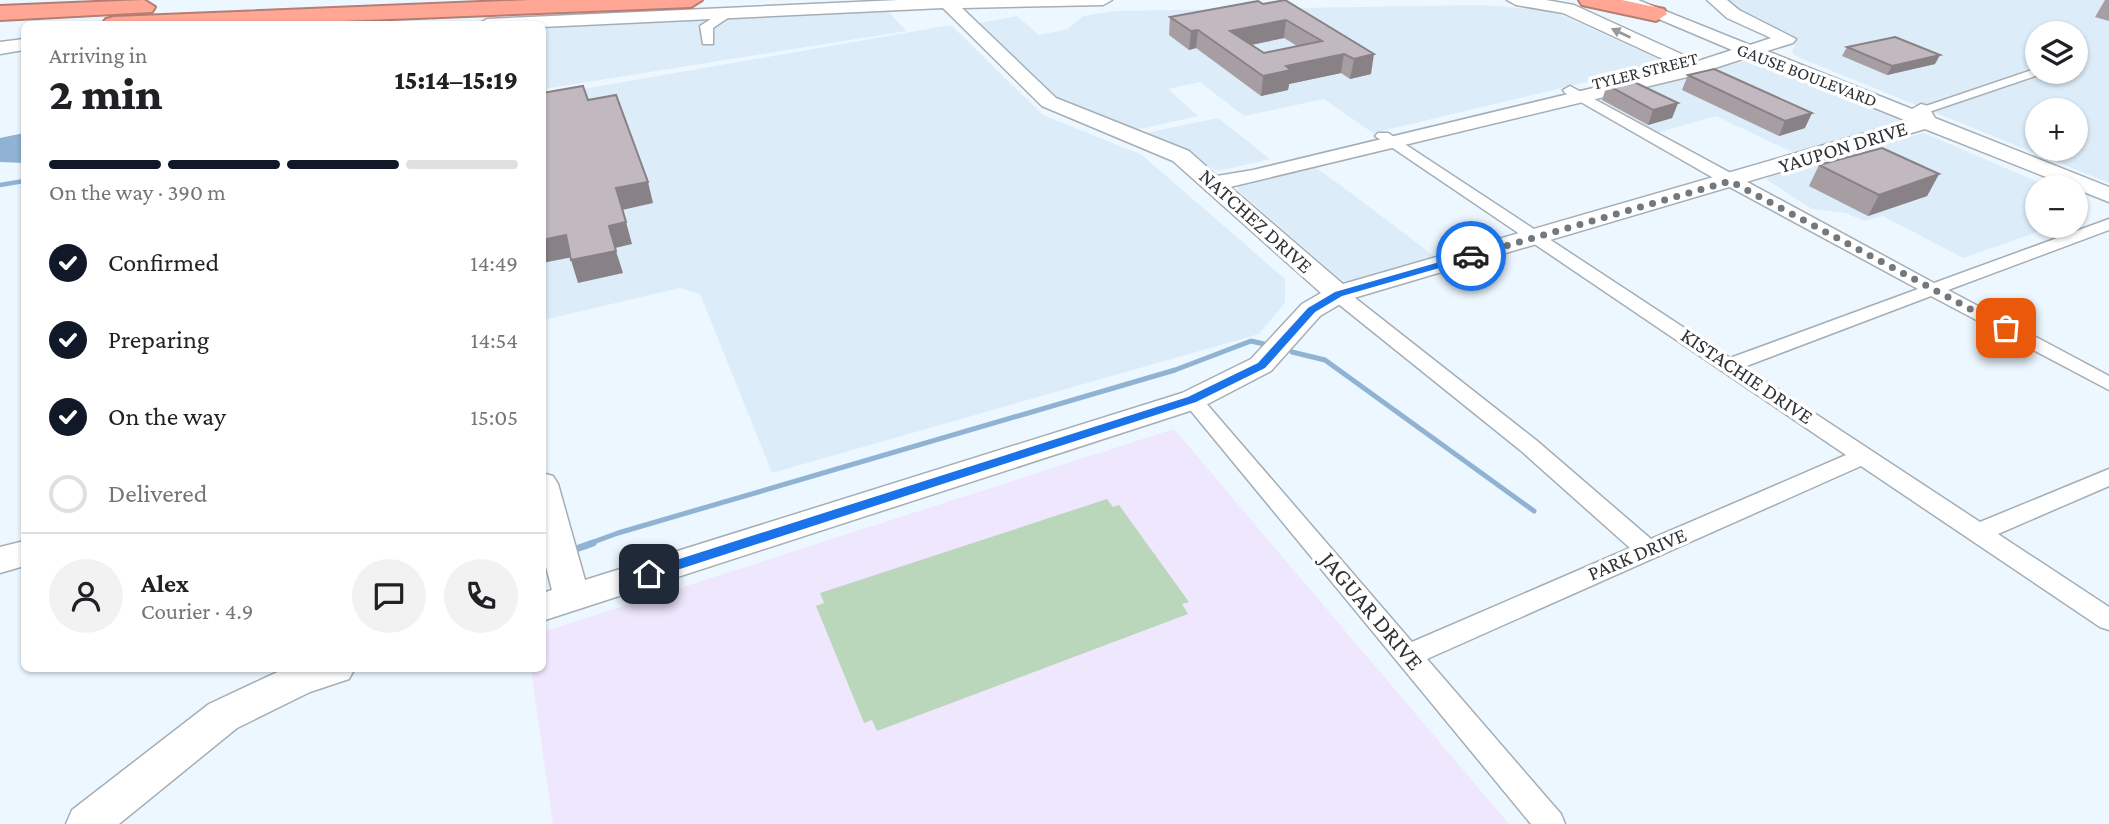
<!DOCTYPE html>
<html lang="en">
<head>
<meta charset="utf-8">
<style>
  body { margin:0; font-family:"Crimson Pro",serif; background:#f2f2f2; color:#202124; height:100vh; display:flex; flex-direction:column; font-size:26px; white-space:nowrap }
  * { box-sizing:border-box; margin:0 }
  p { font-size:23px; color:#757577 }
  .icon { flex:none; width:38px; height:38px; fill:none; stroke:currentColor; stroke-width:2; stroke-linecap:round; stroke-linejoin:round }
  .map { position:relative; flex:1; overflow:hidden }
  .side { position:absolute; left:21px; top:21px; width:525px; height:651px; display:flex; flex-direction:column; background:#fff; border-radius:10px; box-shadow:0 2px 5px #0004 }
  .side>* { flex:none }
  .tools { position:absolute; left:2025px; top:21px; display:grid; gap:14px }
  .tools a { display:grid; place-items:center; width:63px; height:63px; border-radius:50%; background:#fff; box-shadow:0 2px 5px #0004; font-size:35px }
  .pin { position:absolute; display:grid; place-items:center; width:60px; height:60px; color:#fff; margin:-30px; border-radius:14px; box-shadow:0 4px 10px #0006 }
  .courier { position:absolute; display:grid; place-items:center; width:70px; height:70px; margin:-35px; border:5px solid #1a73e8; border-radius:50%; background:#fff; color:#222; box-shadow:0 2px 9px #0007 }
  .head em { font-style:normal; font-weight:800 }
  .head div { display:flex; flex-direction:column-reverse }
  .head { display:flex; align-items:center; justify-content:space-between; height:119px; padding:0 28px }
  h1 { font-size:46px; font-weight:800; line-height:52px }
  .bar { display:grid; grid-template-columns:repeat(4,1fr); gap:10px 7px; align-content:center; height:84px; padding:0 28px }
  .bar i { height:9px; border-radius:5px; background:#e0e0e0 }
  .bar .selected { background:#111827 }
  .bar p { grid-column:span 4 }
  .line { display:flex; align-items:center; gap:18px; padding:0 28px; border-top:2px solid #e0e0e0 }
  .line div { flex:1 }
  .round { display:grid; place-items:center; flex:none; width:74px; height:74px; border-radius:37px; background:#f2f2f2 }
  ol { padding:0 28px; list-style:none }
  li { display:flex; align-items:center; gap:21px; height:77px }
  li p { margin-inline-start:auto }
  li .icon { padding:7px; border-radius:50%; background:#111827; color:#fff; stroke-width:4 }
  li:last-child { color:#757577 }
  li i { width:38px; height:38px; border:4px solid #e0e0e0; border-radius:50% }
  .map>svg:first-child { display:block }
  .built { fill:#dcecf9; fill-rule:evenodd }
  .education { fill:#efe7fd }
  .green { fill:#bad7bb }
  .water { fill:#90b3d4 }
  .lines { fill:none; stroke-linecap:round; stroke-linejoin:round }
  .stream-far2 { stroke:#90b3d4; stroke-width:4.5 }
  .stream-far1 { stroke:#90b3d4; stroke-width:5 }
  .stream { stroke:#90b3d4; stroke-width:7 }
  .street-casing { stroke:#a5aeb5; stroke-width:3 }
  .secondary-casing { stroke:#a5aeb5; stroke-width:3 }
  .highway-casing { stroke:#b67e73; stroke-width:4 }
  .street { fill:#fff; fill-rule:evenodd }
  .secondary { fill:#fff; fill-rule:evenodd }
  .highway { fill:#ffa794; fill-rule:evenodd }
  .wall { fill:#a79ea4; fill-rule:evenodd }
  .shaded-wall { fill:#888186 }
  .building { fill:#c2b8bf; stroke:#888186; stroke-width:2; fill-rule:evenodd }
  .oneway { fill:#97999a }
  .route { fill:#1a73e8 }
  .done { stroke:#72787c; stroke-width:7; stroke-dasharray:0 12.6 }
  .labels { text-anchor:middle; stroke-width:7; stroke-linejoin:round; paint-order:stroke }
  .far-street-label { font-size:18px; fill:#2f3336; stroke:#fff }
  .street-label { font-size:21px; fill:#2f3336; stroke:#fff }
  .near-street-label { font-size:24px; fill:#2f3336; stroke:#fff }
</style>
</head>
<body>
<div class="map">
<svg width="2109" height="824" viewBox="0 0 2109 824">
  <rect width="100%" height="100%" fill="#edf7ff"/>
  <g class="built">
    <path d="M1725,0H2109V183L1800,58L1792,53L1797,38L1750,18ZM2037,33H2076V72H2037ZM2037,110H2076V149H2037Z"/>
    <path d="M1482,5L1553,11L1667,63L1373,133L1324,99L1244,116L1200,82L1168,89L1198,116L1131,131L1054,97L979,23L1017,16L1039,35L1068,29L1083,16L1115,11Z"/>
    <path d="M887,10L906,31L543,89L542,24Z"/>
    <path d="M951,25L1043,115L1142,155L1285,279V303L1259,334L772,473L700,294L680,288L543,320V96Z"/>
    <path d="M1746,61L1767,64L1904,116L1903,123L1794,153L1716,116L1656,133L1589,98Z"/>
    <path d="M1218,118L1270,159L1218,171L1189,154L1141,134Z"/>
    <path d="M1924,133L2050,187H2037V226H2055L1963,258L1883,216L1864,221L1846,213L1812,209L1767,180L1769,177L1866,147Z"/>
    <path d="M1312,165L1351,193L1438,259L1354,283L1342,280L1237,190L1240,184Z"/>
  </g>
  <path class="education" d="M1174,429L1509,824H553L531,669L542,668L543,632Z"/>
  <path class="green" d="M1107,499L1113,507L1119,505L1189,602L1182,604L1188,614L877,731L872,720L864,723L816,606L824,603L820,593Z"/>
  <path class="water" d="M24,133V163L0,162V138Z"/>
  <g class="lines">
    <path class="stream-far2" d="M0,185L24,181"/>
    <g class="stream-far1">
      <path d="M1292,352L1325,360L1534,511"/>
      <path d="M588,544L618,533L1175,370L1251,341L1264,344"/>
    </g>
    <path class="stream" d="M579,548L593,543"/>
    <defs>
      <g id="street">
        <path d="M725,10L735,13L713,28V44H703L700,26Z"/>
        <path d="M2035,69L2047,72L1926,113H1916L1914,110Z"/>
        <path d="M1570,86L1934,283L2109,219V230L1948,290L2109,376V390L1931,296L1744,367L1980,522L2109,469V486L1998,534L2109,607V630L2100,627L1861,466L1427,659L1561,814L1565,824H1531L1182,400L1192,393L1199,395L1412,642L1630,548L1520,450L1331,298L1329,294L1331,290H1345L1536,440L1651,539L1846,455L1375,136L1378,133H1388L1730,358L1918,289L1724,184L1565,93L1563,90Z"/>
      </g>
      <g id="secondary">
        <path d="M899,0H1112L1103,5L962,8L1056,98L1189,151L1217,176L1253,170L1680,67L1563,13L1516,5L1507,0H1546L1574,5L1690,58L1692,63L1732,50L1614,0H1638L1750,45L1771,38L1727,18L1707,0H1727L1739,10L1796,39L1793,43L1767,51L1912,109L1921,104L1928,106L1935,118L2109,187V202L1925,129L1347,300L1320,316L1271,371L1202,407L542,621V593L552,590L542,551V473L553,476L558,484L585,580L1182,393L1251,359L1302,304L1321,293L1173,161L1042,106L943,8L542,27L478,24L487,19ZM1749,57L1907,121L1343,284L1230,187L1687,77Z"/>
        <path d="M24,39V50L0,54V42Z"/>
        <path d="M24,541V566L0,573V547Z"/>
        <path d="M286,668H355L349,679L310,692L237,728L119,824H66L72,810L209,704Z"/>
      </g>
      <g id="highway">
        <path d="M144,0L155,7L152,12L0,20V6Z"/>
        <path d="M530,0H702L691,7L267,24H102L106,19L114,17Z"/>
        <path d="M1579,0H1622L1664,9L1667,14L1656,21L1582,5Z"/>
      </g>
    </defs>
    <use href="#street" class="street-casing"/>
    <use href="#secondary" class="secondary-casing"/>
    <use href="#highway" class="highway-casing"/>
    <use href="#street" class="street"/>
    <use href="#secondary" class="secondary"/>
    <use href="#highway" class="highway"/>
  </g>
  <g class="wall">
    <path d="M1285,0L1371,74L1350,79L1341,73L1289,84L1288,90L1261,96L1196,48L1189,50L1169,35L1170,17L1263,4ZM1284,38L1297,46L1264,53L1252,45Z"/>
    <path d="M2105,0H2109V21L2095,17Z"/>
    <path d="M1847,47L1935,64L1887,75L1842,56Z"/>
    <path d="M1688,75L1805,128L1779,136L1682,90Z"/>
    <path d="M1607,85L1678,103L1672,118L1648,125L1602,100Z"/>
    <path d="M1819,165L1939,174L1927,196L1868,216L1809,186Z"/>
  </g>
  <g class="shaded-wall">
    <path d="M1286,20L1284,38L1229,49L1230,31Z"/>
    <path d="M1198,30L1196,48L1189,50L1191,31Z"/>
    <path d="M1344,54L1341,73L1289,84L1288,90L1261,96L1263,76L1286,66Z"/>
    <path d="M1374,54L1371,74L1350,79L1354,59Z"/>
    <path d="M1940,55L1935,64L1887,75L1892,66Z"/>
    <path d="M1678,103L1672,118L1648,125L1653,110Z"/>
    <path d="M1812,113L1805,128L1779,136L1785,121Z"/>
    <path d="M1939,174L1927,196L1868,216L1879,195Z"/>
    <path d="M648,182L653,203L622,210L616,188Z"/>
    <path d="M626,222L632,244L615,248L609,226Z"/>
    <path d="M566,235L573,257L542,263V240Z"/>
    <path d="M616,251L623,273L578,283L571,260Z"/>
  </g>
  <g class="building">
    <path d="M1285,0L1374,54L1354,59L1344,54L1286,66L1291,70L1263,76L1198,30L1191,31L1170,17L1258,1L1263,4ZM1286,20L1322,41L1264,53L1230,31Z"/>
    <path d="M1895,37L1940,55L1892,66L1847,47Z"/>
    <path d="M1714,69L1812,113L1785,121L1688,75Z"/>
    <path d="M1630,80L1678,103L1653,110L1607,85Z"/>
    <path d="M583,86L588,100L616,95L648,182L616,188L626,222L609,226L616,251L571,260L566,235L542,240V93Z"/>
    <path d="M1882,148L1939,174L1879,195L1819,165Z"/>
  </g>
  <defs><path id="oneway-solid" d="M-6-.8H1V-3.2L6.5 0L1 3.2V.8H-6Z" transform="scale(1.75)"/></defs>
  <use class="oneway" href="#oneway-solid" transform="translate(1621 33) rotate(-155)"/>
  <path class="route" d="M1471,253L1474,258L1342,296L1315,312L1265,368L1196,402L649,579L643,574L645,570L1188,397L1258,363L1308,308L1335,292Z"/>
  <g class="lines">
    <path class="done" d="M1471,256L1730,181L2006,328"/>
  </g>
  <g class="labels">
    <g class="far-street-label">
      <text transform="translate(1645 71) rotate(-14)" y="6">TYLER STREET</text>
      <text transform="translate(1807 75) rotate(21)" y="6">GAUSE BOULEVARD</text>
    </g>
    <g class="street-label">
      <text transform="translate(1843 147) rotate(-17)" y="7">YAUPON DRIVE</text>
      <text transform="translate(1256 221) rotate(42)" y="7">NATCHEZ DRIVE</text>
      <text transform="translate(1747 376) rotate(34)" y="7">KISTACHIE DRIVE</text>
      <text transform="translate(1637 554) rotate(-23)" y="7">PARK DRIVE</text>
    </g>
    <g class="near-street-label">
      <text transform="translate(1372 611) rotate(50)" y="8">JAGUAR DRIVE</text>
    </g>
  </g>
</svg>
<div class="tools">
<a><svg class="icon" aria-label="layers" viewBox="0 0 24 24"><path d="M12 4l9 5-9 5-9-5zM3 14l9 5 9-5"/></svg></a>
<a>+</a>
<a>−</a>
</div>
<div class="pin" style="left:2006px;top:328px;background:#ea580c"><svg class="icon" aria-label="bag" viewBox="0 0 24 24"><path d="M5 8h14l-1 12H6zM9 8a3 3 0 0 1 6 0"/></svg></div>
<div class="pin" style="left:649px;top:574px;background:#1f2937"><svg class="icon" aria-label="home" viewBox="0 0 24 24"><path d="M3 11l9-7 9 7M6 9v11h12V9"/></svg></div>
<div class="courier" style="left:1471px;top:256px"><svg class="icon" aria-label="car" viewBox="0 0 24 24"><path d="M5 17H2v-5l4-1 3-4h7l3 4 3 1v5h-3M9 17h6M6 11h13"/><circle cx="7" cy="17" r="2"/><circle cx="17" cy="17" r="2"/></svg></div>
<section class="side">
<div class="head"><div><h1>2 min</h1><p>Arriving in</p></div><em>15:14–15:19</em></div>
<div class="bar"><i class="selected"></i><i class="selected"></i><i class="selected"></i><i></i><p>On the way · 390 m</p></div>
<ol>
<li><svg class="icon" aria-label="check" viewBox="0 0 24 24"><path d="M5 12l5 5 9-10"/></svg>Confirmed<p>14:49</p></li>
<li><svg class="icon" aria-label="check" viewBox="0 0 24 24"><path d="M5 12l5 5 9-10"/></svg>Preparing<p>14:54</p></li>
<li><svg class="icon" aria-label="check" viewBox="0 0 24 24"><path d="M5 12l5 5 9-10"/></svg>On the way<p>15:05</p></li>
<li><i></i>Delivered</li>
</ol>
<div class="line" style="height:126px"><a class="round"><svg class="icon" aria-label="person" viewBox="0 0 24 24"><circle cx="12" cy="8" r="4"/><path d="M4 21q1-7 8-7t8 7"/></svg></a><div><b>Alex</b><p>Courier · 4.9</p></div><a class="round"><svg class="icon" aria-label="chat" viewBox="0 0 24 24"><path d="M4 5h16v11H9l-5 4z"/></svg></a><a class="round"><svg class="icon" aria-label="phone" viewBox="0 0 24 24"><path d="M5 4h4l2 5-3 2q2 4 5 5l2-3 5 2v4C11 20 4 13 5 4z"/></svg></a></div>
</section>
</div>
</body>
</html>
